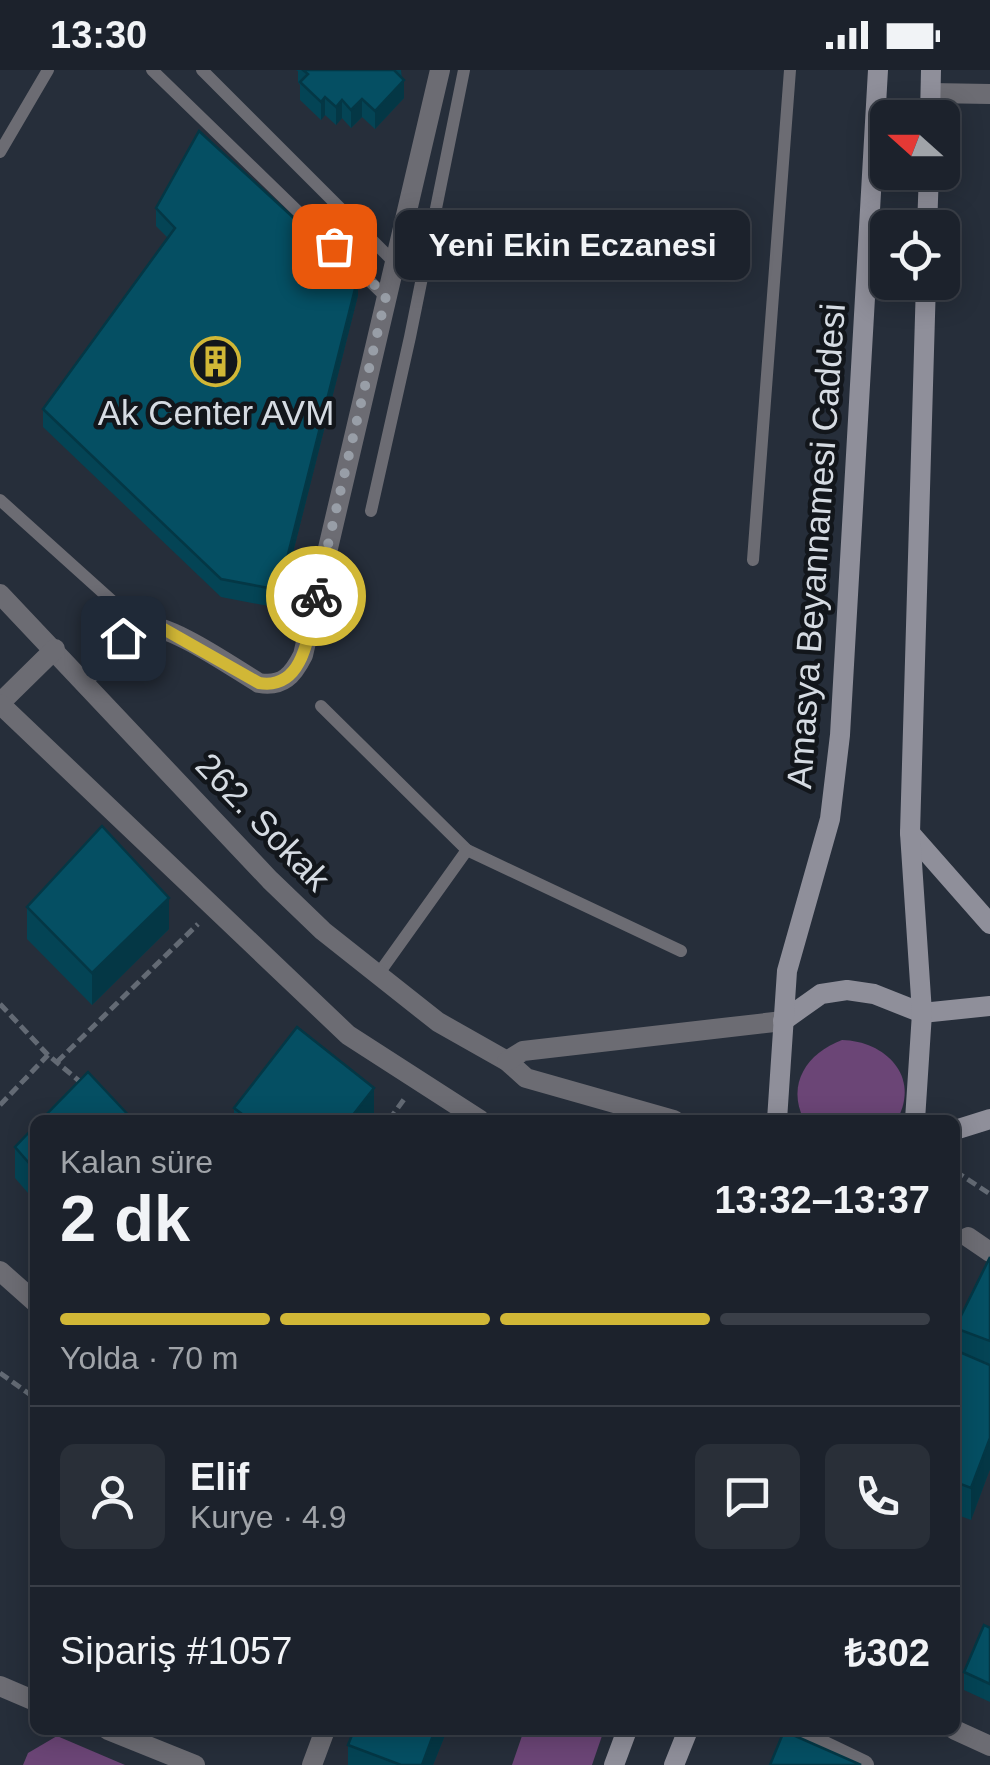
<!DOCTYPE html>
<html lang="tr">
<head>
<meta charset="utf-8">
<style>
  body { margin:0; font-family:Helvetica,sans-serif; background:#292f38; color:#f1f3f6; height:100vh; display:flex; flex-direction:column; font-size:38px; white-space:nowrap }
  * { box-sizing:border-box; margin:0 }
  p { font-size:32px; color:#a0a4a9 }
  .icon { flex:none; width:55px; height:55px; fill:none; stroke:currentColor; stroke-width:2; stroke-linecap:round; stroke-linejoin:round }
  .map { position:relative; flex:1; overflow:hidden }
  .panel { position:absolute; left:30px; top:1045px; width:930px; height:620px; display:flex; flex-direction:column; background:#1c222c; border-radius:15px; box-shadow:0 5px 25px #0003,0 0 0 2px #3a3f48 }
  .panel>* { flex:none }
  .needle { width:65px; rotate:291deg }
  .fabs { position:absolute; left:870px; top:30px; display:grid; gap:20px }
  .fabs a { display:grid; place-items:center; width:90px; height:90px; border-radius:15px; background:#1c222c; box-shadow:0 5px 25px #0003,0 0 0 2px #3a3f48; font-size:50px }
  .pin { position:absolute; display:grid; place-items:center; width:85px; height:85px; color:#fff; margin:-42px; border-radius:20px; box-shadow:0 5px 15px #0006 }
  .courier { position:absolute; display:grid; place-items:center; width:100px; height:100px; margin:-50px; border:8px solid #d1b736; border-radius:50%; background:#fff; color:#222; box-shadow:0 2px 12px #0007 }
  .bubble { position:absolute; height:70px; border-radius:15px; background:#1c222c; box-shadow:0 5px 25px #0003,0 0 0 2px #3a3f48; font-size:32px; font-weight:800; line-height:70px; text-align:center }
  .summary em { font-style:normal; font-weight:800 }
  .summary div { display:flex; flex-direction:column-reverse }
  .summary { display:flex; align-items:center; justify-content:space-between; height:170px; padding:0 30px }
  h1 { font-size:65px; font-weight:800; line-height:75px }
  .bar { display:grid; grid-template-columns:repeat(4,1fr); gap:15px 10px; align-content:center; height:120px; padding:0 30px }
  .bar i { height:12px; border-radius:8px; background:#3a3f48 }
  .bar .current { background:#d1b736 }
  .bar p { grid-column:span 4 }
  .line { display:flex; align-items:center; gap:25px; padding:0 30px; border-top:2px solid #3a3f48 }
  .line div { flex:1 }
  .round { display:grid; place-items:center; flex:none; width:105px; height:105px; border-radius:15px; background:#292f38 }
  .status { display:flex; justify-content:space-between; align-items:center; height:70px; padding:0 50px; background:#1c222c; direction:ltr }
  .status svg { height:28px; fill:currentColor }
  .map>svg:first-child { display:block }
  .green { fill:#6b4576 }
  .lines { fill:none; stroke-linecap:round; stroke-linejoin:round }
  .path { stroke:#636a74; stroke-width:5; stroke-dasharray:10 5; stroke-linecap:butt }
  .lane { stroke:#6c6c73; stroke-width:12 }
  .street { stroke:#6c6c73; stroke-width:20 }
  .secondary { stroke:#8f8f9a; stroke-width:20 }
  .wall { fill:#044455 }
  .shaded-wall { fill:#043745 }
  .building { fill:#054f63; stroke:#043745; stroke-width:2.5 }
  .done { stroke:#989ea7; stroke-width:10; stroke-dasharray:0 18 }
  .route { stroke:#d1b736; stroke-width:12 }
  .labels { text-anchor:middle; stroke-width:9; stroke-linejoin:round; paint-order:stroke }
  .poi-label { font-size:35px; fill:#d5dbe2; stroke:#12161b }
  .street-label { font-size:35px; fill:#d5dbe2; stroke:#12161b }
</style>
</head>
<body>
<div class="status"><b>13:30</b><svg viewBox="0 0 49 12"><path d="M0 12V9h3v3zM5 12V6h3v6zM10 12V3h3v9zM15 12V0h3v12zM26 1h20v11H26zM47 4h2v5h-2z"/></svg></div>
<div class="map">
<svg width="990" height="1695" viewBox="0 0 990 1695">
  <rect width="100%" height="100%" fill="#262e3a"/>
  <g class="green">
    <path d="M842,970C885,971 921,1006 897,1050H804C786,1014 807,983 842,970Z"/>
    <path d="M524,1660H604L592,1695H512Z"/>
    <path d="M57,1666L125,1695H23L28,1683Z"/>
  </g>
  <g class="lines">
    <g class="path">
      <path d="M0,934L48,985L84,1015"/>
      <path d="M57,992L198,854"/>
      <path d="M0,1035L48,985"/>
      <path d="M389,1050L405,1028"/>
      <path d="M955,1101L990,1124"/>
      <path d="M0,1303L35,1328"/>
    </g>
    <g class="lane">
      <path d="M152,0L386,227"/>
      <path d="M202,0L394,192"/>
      <path d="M0,82L48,0"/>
      <path d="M0,430L140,556"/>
      <path d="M371,441L410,267L464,0"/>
      <path d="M753,490L790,0"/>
      <path d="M321,636L467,780L681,881"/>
      <path d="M377,906L467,780"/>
    </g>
    <g class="street">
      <path d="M931,23L990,24"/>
      <path d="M0,524L270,810L323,861L438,952L507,991L526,1008L674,1050"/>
      <path d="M84,610C96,597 124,560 140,556C166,550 235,599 259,613C283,617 293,605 303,585L440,0"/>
      <path d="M0,633L55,579"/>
      <path d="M0,634L348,965L480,1050"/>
      <path d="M507,991L523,981L783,951"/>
      <path d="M968,1167L990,1182"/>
      <path d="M0,1201L35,1232"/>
      <path d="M0,1616L35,1631"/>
      <path d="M108,1660L195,1695"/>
      <path d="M791,1660L864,1695"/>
      <path d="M955,1660L990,1676"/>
      <path d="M312,1695L325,1660"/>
    </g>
    <g class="secondary">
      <path d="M930,48L931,0"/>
      <path d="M927,158L929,102"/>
      <path d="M910,763L990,854"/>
      <path d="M783,951L821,924L847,920L874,924L922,943L990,936"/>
      <path d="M777,1050L787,901L830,749L840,665L878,0"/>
      <path d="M915,1050L922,943L910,763L926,212"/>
      <path d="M955,1060L990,1049"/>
      <path d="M614,1695L627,1660"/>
      <path d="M674,1695L688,1660"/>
    </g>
  </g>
  <g class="wall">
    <path d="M296,0H401L404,28L375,59L362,47L351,58L342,48L336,55L325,45L321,50L300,30V15L298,12V1Z"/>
    <path d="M156,138L358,225L279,538L221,527L43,357V339L168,168L156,156Z"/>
    <path d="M27,837L169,859L92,935L27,869Z"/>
    <path d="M234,1038L374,1049L234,1050Z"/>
    <path d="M35,1056V1131L15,1108V1077Z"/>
    <path d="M990,1187V1399L971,1450L955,1444V1256Z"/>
    <path d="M990,1558V1632L964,1620V1602Z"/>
    <path d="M354,1660H447L433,1695H348V1675Z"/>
  </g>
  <g class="shaded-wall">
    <path d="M404,10V28L375,59V41Z"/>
    <path d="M325,27V45L321,50V32Z"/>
    <path d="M362,29V47L351,58V40Z"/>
    <path d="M342,30V48L336,55V37Z"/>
    <path d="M358,207V225L279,538V520Z"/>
    <path d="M169,828V859L92,935V903Z"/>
    <path d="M374,1018V1049L349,1050Z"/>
    <path d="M990,1368V1399L971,1450V1418Z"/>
    <path d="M960,1447V1478L955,1488V1457Z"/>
    <path d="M435,1660H447L433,1695H422Z"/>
  </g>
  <g class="building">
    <path d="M303,0H394L404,10L375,41L362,29L351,40L342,30L336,37L325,27L321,32L300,12L308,4Z"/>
    <path d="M199,61L358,207L279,520L221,509L43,339L175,158L156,138Z"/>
    <path d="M102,756L169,828L92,903L27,837Z"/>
    <path d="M297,957L374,1018L349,1050H250L234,1038Z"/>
    <path d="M88,1002L133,1050H41Z"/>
    <path d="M35,1056V1100L15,1077Z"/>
    <path d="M990,1187V1271L955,1258Z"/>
    <path d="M955,1280L990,1295V1368L971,1418L955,1412Z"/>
    <path d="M955,1444L960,1447L955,1457Z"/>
    <path d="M984,1555L990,1558V1614L964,1602Z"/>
    <path d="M354,1660H435L422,1695H401L348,1675Z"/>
    <path d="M784,1661L861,1695H770Z"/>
  </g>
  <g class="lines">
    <path class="done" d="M316,526L386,226L334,176"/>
    <path class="route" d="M123,568L140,556L162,558L259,613C306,621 309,559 316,526"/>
  </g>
  <defs>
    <symbol id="building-ring" viewBox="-11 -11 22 22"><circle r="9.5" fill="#12161b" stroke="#d1b736" stroke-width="1.5"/><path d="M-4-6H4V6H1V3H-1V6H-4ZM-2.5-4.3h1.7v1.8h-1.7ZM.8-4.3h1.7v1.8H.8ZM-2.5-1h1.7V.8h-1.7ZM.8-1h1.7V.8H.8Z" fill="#d1b736"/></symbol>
  </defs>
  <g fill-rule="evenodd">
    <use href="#building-ring" x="188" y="264" width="55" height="55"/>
  </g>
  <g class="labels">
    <g class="poi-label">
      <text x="216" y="355">Ak Center AVM</text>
    </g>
    <g class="street-label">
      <text transform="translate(816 476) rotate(-86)" y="12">Amasya Beyannamesi Caddesi</text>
      <text transform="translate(263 752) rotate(46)" y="12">262. Sokak</text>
    </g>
  </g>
</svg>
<div class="fabs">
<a><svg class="needle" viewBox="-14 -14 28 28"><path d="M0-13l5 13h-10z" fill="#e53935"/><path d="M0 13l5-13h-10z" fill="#a0a4a9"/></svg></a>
<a><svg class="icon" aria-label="locate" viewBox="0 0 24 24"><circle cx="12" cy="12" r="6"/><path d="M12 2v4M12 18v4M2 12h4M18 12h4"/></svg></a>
</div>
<div class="pin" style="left:334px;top:176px;background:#ea580c"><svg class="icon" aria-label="bag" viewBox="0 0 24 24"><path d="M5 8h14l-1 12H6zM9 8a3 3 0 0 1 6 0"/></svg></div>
<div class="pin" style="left:123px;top:568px;background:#1f2937"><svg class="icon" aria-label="home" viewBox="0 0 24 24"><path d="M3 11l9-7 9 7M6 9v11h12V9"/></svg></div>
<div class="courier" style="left:316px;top:526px"><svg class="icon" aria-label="bike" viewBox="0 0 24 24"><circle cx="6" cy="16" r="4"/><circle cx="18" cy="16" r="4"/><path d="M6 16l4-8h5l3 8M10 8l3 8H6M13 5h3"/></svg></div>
<div class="bubble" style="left:395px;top:140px;width:355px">Yeni Ekin Eczanesi</div>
<section class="panel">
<div class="summary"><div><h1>2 dk</h1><p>Kalan süre</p></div><em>13:32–13:37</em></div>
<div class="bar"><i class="current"></i><i class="current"></i><i class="current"></i><i></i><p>Yolda · 70 m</p></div>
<div class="line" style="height:180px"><a class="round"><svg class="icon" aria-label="person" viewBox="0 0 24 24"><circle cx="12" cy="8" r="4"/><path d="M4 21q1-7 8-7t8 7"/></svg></a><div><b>Elif</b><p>Kurye · 4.9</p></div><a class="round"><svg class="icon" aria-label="chat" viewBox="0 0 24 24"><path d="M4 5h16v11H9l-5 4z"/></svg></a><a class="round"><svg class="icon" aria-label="phone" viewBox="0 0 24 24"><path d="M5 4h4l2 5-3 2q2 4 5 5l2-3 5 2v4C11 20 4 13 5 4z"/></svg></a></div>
<div class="line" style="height:130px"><div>Sipariş #1057</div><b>₺302</b></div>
</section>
</div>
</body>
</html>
